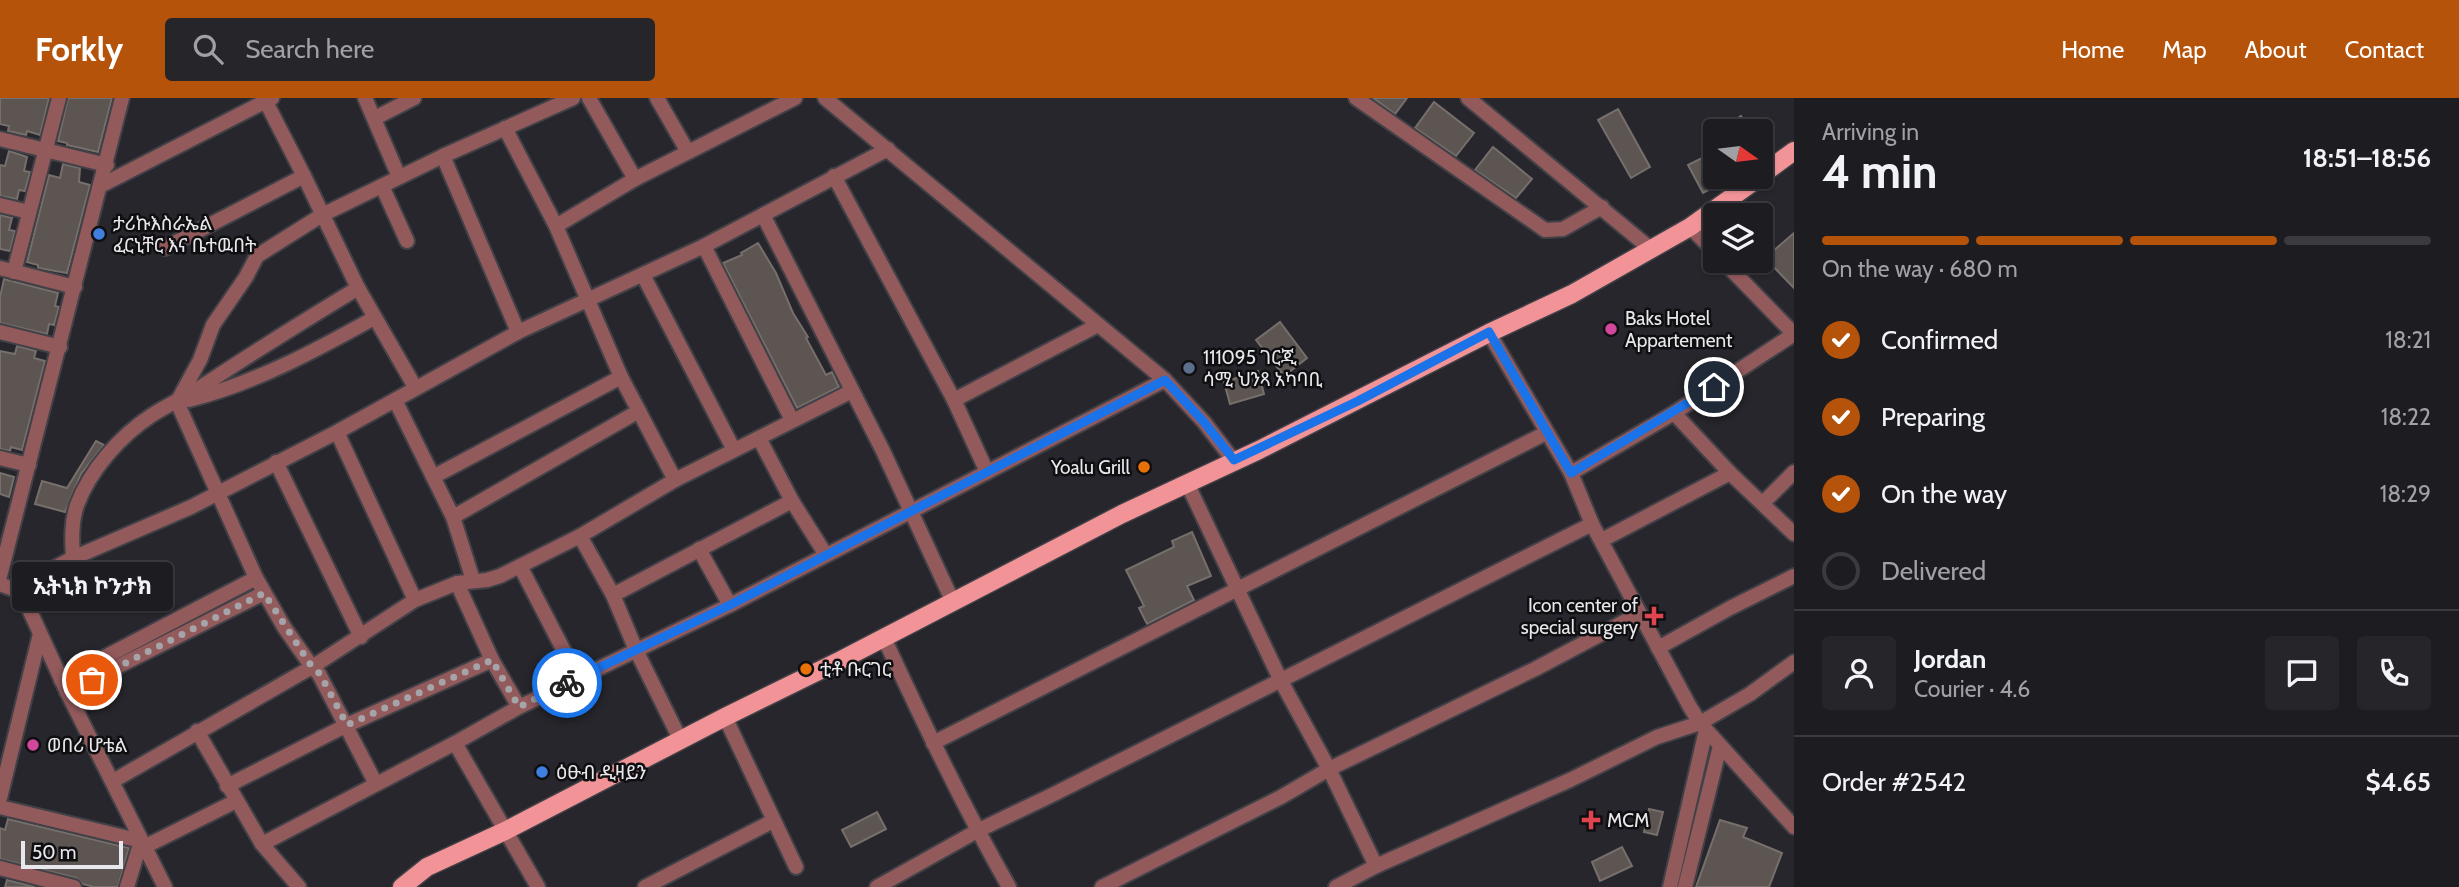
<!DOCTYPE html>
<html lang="en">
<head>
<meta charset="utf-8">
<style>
  body { margin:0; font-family:Cabin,"Noto Sans Ethiopic",sans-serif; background:#25252a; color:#f1f3f6; height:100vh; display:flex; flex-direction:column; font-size:26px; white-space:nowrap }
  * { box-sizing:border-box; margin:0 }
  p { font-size:23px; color:#a0a1a5 }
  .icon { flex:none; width:38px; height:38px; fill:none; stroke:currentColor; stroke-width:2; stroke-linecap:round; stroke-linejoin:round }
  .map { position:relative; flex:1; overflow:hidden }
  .panel { display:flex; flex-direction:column; background:#1c1c21; width:665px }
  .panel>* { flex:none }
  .needle { width:46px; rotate:104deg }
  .buttons { position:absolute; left:1703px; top:21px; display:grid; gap:14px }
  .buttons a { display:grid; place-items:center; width:70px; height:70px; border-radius:7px; background:#1c1c21; box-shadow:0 2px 5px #0004,0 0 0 2px #3a3a3f; font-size:35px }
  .scale { position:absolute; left:21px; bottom:18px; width:102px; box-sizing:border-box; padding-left:7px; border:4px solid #e8e8ec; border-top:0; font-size:19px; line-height:24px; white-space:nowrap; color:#e8e8ec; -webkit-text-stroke:5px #0f0f12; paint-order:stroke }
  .pin { position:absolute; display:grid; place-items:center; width:60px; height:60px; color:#fff; margin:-30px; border:4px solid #fff; border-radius:50%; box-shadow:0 2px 7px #0007 }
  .courier { position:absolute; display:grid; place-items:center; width:70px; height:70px; margin:-35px; border:5px solid #1a73e8; border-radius:50%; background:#fff; color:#222; box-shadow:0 2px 9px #0007 }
  .bubble { position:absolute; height:49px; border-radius:7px; background:#1c1c21; box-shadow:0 2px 5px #0004,0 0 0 2px #3a3a3f; font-size:23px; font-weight:700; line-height:49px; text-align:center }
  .head em { font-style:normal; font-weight:700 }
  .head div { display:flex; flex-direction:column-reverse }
  .head { display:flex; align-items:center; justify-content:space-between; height:119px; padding:0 28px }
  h1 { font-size:46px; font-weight:700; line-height:52px }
  .bar { display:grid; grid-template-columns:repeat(4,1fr); gap:10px 7px; align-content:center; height:84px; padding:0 28px }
  .bar i { height:9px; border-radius:5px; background:#3a3a3f }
  .bar .selected { background:#b45309 }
  .bar p { grid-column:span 4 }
  .line { display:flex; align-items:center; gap:18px; padding:0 28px; border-top:2px solid #3a3a3f }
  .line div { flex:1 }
  .round { display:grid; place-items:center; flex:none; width:74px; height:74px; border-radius:7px; background:#25252a }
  ol { padding:0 28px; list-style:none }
  li { display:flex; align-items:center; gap:21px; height:77px }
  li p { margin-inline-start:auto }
  li .icon { padding:7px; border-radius:50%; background:#b45309; color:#fff; stroke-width:4 }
  li:last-child { color:#a0a1a5 }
  li i { width:38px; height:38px; border:4px solid #3a3a3f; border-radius:50% }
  header { display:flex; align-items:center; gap:42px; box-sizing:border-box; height:98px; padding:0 35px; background:#b45309; color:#fff }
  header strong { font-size:33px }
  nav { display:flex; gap:38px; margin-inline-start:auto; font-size:24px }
  .search { width:490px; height:63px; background:#25252a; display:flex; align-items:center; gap:18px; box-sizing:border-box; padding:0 24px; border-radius:7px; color:#a0a1a5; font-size:26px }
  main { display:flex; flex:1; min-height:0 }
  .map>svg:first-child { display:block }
  .building { fill:#5c5551; stroke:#766f6b; stroke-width:2 }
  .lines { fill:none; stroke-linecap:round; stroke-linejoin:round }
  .minor-casing { stroke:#414147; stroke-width:18 }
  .major-casing { stroke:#414147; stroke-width:21 }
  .minor { stroke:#935a5c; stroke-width:14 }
  .major { stroke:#f29497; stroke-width:18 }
  .done { stroke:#a4a4a9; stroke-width:7; stroke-dasharray:0 12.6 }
  .route { stroke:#1a73e8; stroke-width:9 }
  .shop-dot { fill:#3f7fe0; stroke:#0f0f12; stroke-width:2.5 }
  .hotel-dot { fill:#d1479c; stroke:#0f0f12; stroke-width:2.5 }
  .service-dot { fill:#5c6f8a; stroke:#0f0f12; stroke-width:2.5 }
  .food-dot { fill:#e8710a; stroke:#0f0f12; stroke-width:2.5 }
  .health-dot { fill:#e0444e; stroke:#0f0f12; stroke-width:2.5 }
  .labels { text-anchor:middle; stroke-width:5; stroke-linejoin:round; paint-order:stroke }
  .poi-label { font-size:19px; fill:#e8e8ec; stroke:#0f0f12; text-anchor:start }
</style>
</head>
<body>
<header>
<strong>Forkly</strong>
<div class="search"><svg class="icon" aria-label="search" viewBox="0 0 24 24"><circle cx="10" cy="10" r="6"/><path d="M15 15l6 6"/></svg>Search here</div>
<nav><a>Home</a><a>Map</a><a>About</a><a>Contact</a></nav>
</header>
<main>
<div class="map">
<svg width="1794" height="789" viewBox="0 0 1794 789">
  <rect width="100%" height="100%" fill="#26262c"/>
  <g class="building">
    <path d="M0,0H49L40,37L27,33L26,37L8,33L9,28L0,26Z"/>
    <path d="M68,0H112L98,54L67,47V45L58,43Z"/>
    <path d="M1373,0H1407L1395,16Z"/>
    <path d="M1434,4L1474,35L1456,58L1415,30Z"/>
    <path d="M1618,11L1650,69L1631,80L1598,22Z"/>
    <path d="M1741,18L1752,33H1720Z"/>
    <path d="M1493,49L1532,81L1516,100L1475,72Z"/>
    <path d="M9,53L27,59L24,73L30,74L25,93L19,92L17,101L0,98V67L5,68Z"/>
    <path d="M1706,58L1720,86L1703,95L1688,67Z"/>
    <path d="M63,66L80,70L79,84L90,87L67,175L38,170V167L27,164L49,77L60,80Z"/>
    <path d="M0,117L12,120L9,132L15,133L10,153L0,151Z"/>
    <path d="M1794,135V190L1765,160Z"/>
    <path d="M758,145L776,175L793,215L808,239L806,240L826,277L832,274L839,289L797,310L723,165L742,157L741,155Z"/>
    <path d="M4,181L58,195L55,208L59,209L54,227L49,226L47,236L0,225V199Z"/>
    <path d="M1280,224L1307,260L1284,278L1256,242Z"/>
    <path d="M17,248L36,253L34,260L45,263L22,352L11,349L10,353L0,351V253L15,256Z"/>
    <path d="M1258,273L1264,296L1230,306L1224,284Z"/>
    <path d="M96,343L104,347L81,376L65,414L35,406L42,383L67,390Z"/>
    <path d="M0,375L14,379L9,399L0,396Z"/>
    <path d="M1192,434L1211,478L1187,488L1194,502L1147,526L1139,510L1144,508L1126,472L1174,449L1172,443Z"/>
    <path d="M1649,711L1663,714L1657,737L1644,734Z"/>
    <path d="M877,714L886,731L851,749L842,732Z"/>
    <path d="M8,721L129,750L118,789H94L83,786L76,780L0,761V730L5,732Z"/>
    <path d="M1720,722L1747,730L1743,739L1782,755L1769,789H1696Z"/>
    <path d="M1622,749L1632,768L1600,783L1592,764Z"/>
    <path d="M7,782L35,789H5Z"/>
  </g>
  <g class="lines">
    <defs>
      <g id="minor">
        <path d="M365,0L399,79"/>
        <path d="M589,0L635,81"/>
        <path d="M657,0L688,54"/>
        <path d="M825,0L1165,282L1204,324L1233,362"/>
        <path d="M1356,0L1545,132L1563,131L1602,109"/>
        <path d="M1468,0L1652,152"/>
        <path d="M266,4L304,78L358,190L415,289"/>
        <path d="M375,20L414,0"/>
        <path d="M505,30L556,128L621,279L675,382"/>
        <path d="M0,41L107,67"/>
        <path d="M443,58L518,234"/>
        <path d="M834,78L954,302L987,374"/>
        <path d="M102,87L272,0"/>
        <path d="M382,88L407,143"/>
        <path d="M0,107L29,114"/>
        <path d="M763,117L883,353L953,504"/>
        <path d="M556,128L635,81L795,0"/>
        <path d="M1690,129L1715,154"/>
        <path d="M704,148L792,322"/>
        <path d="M165,150L304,78"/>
        <path d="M0,170L75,189"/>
        <path d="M14,174L59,0"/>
        <path d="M643,177L734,352"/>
        <path d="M0,234L60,249"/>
        <path d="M1489,235L1571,375L1592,426L1690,609L1700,625L1794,729"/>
        <path d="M189,302C255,285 315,253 374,220"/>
        <path d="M395,302L453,419L473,482"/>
        <path d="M954,302L1098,227"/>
        <path d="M177,304L200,262L213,227L246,179L257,158L322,117L443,58L573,0"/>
        <path d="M177,304L256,480L284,529L312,569L319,576L376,686"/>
        <path d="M1674,315L1730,375L1794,436"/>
        <path d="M337,334L415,502"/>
        <path d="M759,340L792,403L826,457"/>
        <path d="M0,360L29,367"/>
        <path d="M276,364L361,539"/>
        <path d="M1571,375L1674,315L1794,236L1723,163"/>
        <path d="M433,379L621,279"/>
        <path d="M1187,385L1281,583L1329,671L1376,768"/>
        <path d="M1763,405L1794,374"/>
        <path d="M453,419L639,313"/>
        <path d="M580,438L613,497L636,552L681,643"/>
        <path d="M1602,442L1730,375"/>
        <path d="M699,451L730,507"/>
        <path d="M73,460C72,443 71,424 77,407C90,372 120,338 152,317C169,306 189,297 207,285C257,252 307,221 358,190"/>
        <path d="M520,468L578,580"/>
        <path d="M0,478L122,0"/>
        <path d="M457,485L492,562L519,609"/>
        <path d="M0,486L18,493L24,500L67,594L165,789"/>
        <path d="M18,493L34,481L73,460L191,409L337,334L518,234L704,148L888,51"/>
        <path d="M613,497L792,403"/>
        <path d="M884,540C923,624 963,708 1009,789"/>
        <path d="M1658,550L1730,510L1794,478"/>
        <path d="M61,582L256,480"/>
        <path d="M67,594L264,495"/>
        <path d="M725,619L796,769"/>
        <path d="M197,633L262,746L299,789"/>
        <path d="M455,645L538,789"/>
        <path d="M933,645L1546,335"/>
        <path d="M113,683L312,569L415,502L457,485L487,482L500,478L580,438L675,382L852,293"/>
        <path d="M227,688L347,627L492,562"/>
        <path d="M0,700L40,536"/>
        <path d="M0,709L141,743L127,789"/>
        <path d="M262,746L455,645L519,609L730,507L1165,282"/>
        <path d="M146,748L236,703"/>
        <path d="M0,770L74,789"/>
        <path d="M645,789L773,723"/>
        <path d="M877,789L977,733L1050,698L1592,426"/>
        <path d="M1102,789L1281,699L1329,671L1535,571L1639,516"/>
        <path d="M1336,789L1376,768L1570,682L1657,639L1700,625L1750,596L1794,564"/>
        <path d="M1670,789L1706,632"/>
        <path d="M1685,789L1720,648"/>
      </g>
      <g id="major">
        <path d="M1760,78L1794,53"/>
        <path d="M402,789L427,769L505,733L725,619L841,562L1122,416L1259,352L1489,235L1572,196L1690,129L1760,79"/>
      </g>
    </defs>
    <use href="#minor" class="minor-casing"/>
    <use href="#major" class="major-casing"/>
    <use href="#minor" class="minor"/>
    <use href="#major" class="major"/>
  </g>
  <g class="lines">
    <path class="done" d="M92,582L264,495L312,569L320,576L347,627L492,562L519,609L567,585"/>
    <path class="route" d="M567,585L730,507L1165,282L1204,324L1234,362L1358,303L1489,234L1571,375L1714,289"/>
  </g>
  <g class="shop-dot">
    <circle cx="99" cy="136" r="7"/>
    <circle cx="542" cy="674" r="7"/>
  </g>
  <g class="hotel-dot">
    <circle cx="1611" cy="231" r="7"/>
    <circle cx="33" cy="647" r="7"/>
  </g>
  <circle class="service-dot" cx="1189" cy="270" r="7"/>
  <g class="food-dot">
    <circle cx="1144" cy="369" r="7"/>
    <circle cx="806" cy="571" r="7"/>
  </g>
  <g class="health-dot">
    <path d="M1650.5 507.5h7v7h7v7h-7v7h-7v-7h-7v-7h7z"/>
    <path d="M1587.5 711.5h7v7h7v7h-7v7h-7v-7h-7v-7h7z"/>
  </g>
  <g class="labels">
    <g class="poi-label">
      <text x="113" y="132">ታሪኩእስራኤል<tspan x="113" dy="22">ፈርኒቸር እና ቤተዉበት</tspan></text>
      <text x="1625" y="227">Baks Hotel<tspan x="1625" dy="22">Appartement</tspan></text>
      <text x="1203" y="266">111095 ገርጂ<tspan x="1203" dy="22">ሳሚ ህንጻ አካባቢ</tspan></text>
      <text x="1130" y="376" text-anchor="end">Yoalu Grill</text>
      <text x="1638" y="514" text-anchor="end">Icon center of<tspan x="1638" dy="22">special surgery</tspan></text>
      <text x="820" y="578">ቲቶ ቡርገር</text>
      <text x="47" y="654">ወበሪ ሆቴል</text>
      <text x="556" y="681">ዕፁብ ዲዛይን</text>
      <text x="1607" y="729">MCM</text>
    </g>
  </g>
</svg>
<div class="buttons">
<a><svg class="needle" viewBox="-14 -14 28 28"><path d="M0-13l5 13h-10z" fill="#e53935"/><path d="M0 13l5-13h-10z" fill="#a0a1a5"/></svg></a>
<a><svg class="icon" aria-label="layers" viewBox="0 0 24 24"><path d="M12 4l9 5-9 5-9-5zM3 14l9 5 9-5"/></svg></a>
</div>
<div class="scale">50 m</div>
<div class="pin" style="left:92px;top:582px;background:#ea580c"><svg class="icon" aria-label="bag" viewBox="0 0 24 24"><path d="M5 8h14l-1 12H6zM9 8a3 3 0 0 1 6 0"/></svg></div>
<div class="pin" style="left:1714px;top:289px;background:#1f2937"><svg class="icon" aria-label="home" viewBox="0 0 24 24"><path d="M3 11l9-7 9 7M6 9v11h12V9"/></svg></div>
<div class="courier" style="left:567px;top:585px"><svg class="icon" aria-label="bike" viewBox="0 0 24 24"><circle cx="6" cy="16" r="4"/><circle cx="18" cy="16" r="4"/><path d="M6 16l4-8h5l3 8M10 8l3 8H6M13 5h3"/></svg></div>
<div class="bubble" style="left:12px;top:464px;width:161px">ኢትኒክ ኮንታክ</div>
</div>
<section class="panel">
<div class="head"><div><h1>4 min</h1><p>Arriving in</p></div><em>18:51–18:56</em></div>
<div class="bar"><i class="selected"></i><i class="selected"></i><i class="selected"></i><i></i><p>On the way · 680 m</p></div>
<ol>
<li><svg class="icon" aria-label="check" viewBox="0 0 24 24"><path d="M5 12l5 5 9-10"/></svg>Confirmed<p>18:21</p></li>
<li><svg class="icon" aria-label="check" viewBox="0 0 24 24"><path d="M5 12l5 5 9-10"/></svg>Preparing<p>18:22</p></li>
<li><svg class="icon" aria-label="check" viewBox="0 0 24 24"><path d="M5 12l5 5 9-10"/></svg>On the way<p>18:29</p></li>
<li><i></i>Delivered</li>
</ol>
<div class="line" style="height:126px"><a class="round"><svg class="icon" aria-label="person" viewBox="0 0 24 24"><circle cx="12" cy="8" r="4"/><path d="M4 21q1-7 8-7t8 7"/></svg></a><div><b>Jordan</b><p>Courier · 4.6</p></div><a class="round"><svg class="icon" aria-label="chat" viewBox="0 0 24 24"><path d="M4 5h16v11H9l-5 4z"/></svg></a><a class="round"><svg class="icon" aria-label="phone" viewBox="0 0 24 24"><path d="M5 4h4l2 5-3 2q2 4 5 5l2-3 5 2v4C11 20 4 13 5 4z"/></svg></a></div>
<div class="line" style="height:91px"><div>Order #2542</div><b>$4.65</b></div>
</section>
</main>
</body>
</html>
